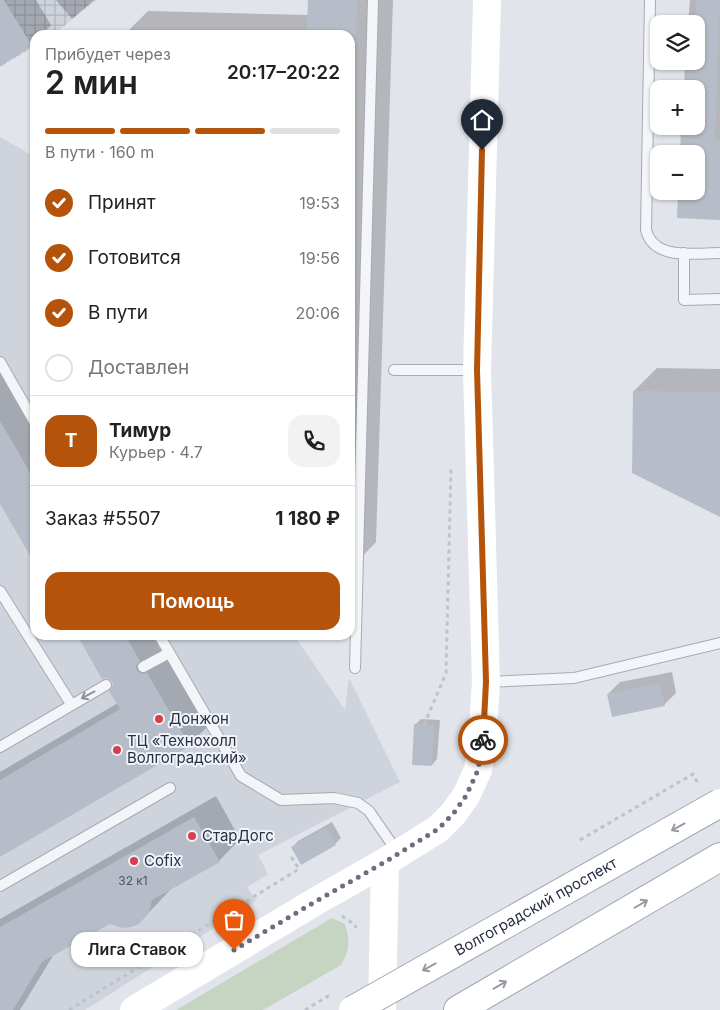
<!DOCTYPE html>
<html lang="ru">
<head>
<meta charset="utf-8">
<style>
  body { margin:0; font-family:Inter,sans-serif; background:#f2f2f2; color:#222; height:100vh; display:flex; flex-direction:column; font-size:19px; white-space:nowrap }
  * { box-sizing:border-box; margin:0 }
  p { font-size:16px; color:#767676 }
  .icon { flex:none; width:28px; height:28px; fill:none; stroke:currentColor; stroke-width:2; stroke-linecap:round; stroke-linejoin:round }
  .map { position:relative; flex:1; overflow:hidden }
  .details { position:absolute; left:30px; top:30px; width:325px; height:610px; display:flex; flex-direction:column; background:#fff; border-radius:15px; box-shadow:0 1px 4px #0004 }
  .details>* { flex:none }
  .controls { position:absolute; left:650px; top:15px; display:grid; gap:10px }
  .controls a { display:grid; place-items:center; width:55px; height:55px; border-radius:10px; background:#fff; box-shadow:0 1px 4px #0004; font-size:25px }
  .pin { position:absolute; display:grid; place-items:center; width:42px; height:42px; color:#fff; margin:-51px -21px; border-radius:50% 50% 50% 0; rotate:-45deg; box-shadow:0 0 5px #0007 }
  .pin .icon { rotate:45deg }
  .courier { position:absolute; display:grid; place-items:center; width:50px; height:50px; margin:-25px; border:4px solid #b45309; border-radius:50%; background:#fff; color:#222; box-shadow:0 1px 6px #0007 }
  .bubble { position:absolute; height:35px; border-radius:15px; background:#fff; box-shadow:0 1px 4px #0004; font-size:16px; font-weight:600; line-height:35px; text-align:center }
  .overview em { font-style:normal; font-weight:600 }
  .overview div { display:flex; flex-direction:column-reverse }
  .overview { display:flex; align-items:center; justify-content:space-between; height:85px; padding:0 15px }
  h1 { font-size:32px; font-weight:600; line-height:38px }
  .bar { display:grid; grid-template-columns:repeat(4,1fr); gap:8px 5px; align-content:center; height:60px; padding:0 15px }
  .bar i { height:6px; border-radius:4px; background:#e0e0e0 }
  .bar .current { background:#b45309 }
  .bar p { grid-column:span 4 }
  .line { display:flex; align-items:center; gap:12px; padding:0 15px; border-top:1px solid #e0e0e0 }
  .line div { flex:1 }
  .round { display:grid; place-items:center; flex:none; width:52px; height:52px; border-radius:15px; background:#f2f2f2 }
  ol { padding:0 15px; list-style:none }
  li { display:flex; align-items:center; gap:15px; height:55px }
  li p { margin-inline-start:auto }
  li .icon { padding:5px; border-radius:50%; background:#b45309; color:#fff; stroke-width:4 }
  li:last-child { color:#767676 }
  li i { width:28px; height:28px; border:2px solid #e0e0e0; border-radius:50% }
  .cta { display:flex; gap:10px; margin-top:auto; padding:10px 15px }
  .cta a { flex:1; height:58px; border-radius:15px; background:#b45309; color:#fff; font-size:20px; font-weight:600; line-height:58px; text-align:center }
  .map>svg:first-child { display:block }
  .built { fill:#ced3dc }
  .industrial { fill:url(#industrial-grid) }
  .green { fill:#c5d5c1 }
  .shadow { fill:#0003 }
  .building { fill:#b7bdc8 }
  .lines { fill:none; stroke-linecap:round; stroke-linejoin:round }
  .lane-casing { stroke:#a6aab5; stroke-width:12 }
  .primary-casing { stroke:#9fa7b7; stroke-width:30 }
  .path { stroke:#bfc2c9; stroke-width:3; stroke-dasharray:4 4; stroke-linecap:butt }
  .lane { stroke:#f4f5f8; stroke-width:10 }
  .secondary { stroke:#fff; stroke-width:28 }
  .primary { stroke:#fff; stroke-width:28 }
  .primary-bridge-casing { stroke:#9fa7b7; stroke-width:30; stroke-linecap:butt }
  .primary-bridge { stroke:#fff; stroke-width:28 }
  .oneway { stroke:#8e929e }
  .oneway2 { stroke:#9498a1 }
  .done { stroke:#696f7d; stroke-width:5; stroke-dasharray:0 9 }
  .route { stroke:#b45309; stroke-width:6 }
  .poi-dot { fill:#d73e4e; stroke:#f0f3f7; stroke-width:2 }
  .labels { text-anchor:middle; stroke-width:4; stroke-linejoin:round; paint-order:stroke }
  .number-label { font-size:12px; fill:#4c5364 }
  .poi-label { font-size:15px; fill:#283043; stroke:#f0f3f7; text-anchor:start }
  .street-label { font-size:15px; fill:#283043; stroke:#f0f3f7 }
</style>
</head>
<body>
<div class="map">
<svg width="720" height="1010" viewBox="0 0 720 1010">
  <defs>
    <pattern id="industrial-grid" width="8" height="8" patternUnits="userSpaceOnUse" patternTransform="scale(1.25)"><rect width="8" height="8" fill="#ced3dc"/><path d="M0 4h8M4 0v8" fill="none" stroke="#b1b5be"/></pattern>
  </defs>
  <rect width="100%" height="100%" fill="#e1e4ea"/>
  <path class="built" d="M0,137L35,157V635H294L345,710L349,678L400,782L258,855L268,874L247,887L256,901L85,1010H0Z"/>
  <path class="industrial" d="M0,0H96L53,35H35V46L0,67Z"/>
  <path class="green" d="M332,918L345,924C350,941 350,950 341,965L263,1010H176Z"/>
  <g class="shadow">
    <path d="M0,0H36L51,25L42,35H35V42L31,45L0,65Z"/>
    <path d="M56,0H94L72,19Z"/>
    <path d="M309,0H393L376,542L350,569V35H124L148,11L309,15Z"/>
    <path d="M690,0H720V218L696,191V24H688Z"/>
    <path d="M0,360L35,421V561L0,501Z"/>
    <path d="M657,368L720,369V516L634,391Z"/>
    <path d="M78,635H160L158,643L159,648L165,652L211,723L189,745L0,856V772L118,703L113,680Z"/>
    <path d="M672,672L676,693L664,705L608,694L620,682Z"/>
    <path d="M421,719L440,720L437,759L432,765L415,725Z"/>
    <path d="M216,796L240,839L219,861L171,889L139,923H110L54,954L20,1010H0V919Z"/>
    <path d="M332,822L341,838L335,844L293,847L298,841Z"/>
  </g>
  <g class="building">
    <path d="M0,0H4L32,46L0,66Z"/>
    <path d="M308,0H357L356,35H307Z"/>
    <path d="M696,0H720L715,141H720V220L677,218L678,191H696V154H680L681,126H696V89H684L685,61H696Z"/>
    <path d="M633,391L720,392V517L632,473Z"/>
    <path d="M0,421L35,481V564L0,504Z"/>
    <path d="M77,635H125L140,661L136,666L137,671L142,674L147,673L190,746L0,857V780L120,709L109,691L113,685L112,681L106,678L102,679Z"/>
    <path d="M660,683L665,706L612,717L607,694Z"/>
    <path d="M414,724L434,725L432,766L412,765Z"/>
    <path d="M194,817L220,862L152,900L149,912L139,924L131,927L122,928L110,924L42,962L13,1010H0V927Z"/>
    <path d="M326,827L336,845L301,865L291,847Z"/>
  </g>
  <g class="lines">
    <defs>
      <g id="lane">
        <path d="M650,0L646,230C654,261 695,253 720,253"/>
        <path d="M684,253V300L720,299"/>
        <path d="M0,362L35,423"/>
        <path d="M394,370H476"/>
        <path d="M0,591L71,704"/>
        <path d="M159,635L241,776L281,800L334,798L358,803L369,811L398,853"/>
        <path d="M143,667L169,653"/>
        <path d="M355,668L373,0"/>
        <path d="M487,682L574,678L720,643"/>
        <path d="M0,747L106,685"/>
        <path d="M0,886L170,788"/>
      </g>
      <path id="primary" d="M458,1010L720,857"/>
    </defs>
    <use href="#lane" class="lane-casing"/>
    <use href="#primary" class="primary-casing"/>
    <g class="path">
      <path d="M424,725L446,673L451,468"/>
      <path d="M580,840L693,774L699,786"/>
      <path d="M342,916L355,925L356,928"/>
      <path d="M69,1010L299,869L292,858L296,856"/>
      <path d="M305,1010L330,995"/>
    </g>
    <use href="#lane" class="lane"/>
    <g class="secondary">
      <path d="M134,1010L318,900L385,862L438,829L453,814L466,796L478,770L482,744L486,682L477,370L487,0"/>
      <path d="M382,1010L385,862"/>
    </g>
    <use href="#primary" class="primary"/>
    <defs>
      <g id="primary-bridge">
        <path id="s1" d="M353,1010L720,803"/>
      </g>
    </defs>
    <use href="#primary-bridge" class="primary-bridge-casing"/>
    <use href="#primary-bridge" class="primary-bridge"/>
  </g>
  <defs><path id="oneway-shaft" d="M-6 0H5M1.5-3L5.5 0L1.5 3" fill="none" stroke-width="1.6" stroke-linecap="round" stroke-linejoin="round" transform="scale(1.25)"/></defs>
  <use class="oneway" href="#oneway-shaft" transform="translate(88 695) rotate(152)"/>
  <g class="oneway2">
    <use href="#oneway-shaft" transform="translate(678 827) rotate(151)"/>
    <use href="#oneway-shaft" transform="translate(641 904) rotate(-30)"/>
    <use href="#oneway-shaft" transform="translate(429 967) rotate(151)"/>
    <use href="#oneway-shaft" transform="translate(500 985) rotate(-30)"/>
  </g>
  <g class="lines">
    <path class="done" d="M234,950L318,900L385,862L438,829L453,814L466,796L478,770L483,740"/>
    <path class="route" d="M482,150L477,370L486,682L483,740"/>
  </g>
  <g class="poi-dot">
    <circle cx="159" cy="719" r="5"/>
    <circle cx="117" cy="750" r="5"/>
    <circle cx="192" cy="836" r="5"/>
    <circle cx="134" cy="861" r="5"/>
  </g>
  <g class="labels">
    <g class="number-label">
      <text x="133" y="885">32 к1</text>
    </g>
    <g class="poi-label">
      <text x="169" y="724">Донжон</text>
      <text x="127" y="746">ТЦ «Технохолл<tspan x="127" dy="17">Волгоградский»</tspan></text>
      <text x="202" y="841">СтарДогс</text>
      <text x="144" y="866">Cofix</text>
    </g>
    <g class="street-label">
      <text dy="5" stroke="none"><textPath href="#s1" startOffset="210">Волгоградский проспект</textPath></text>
    </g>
  </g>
</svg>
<div class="controls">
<a><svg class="icon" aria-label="layers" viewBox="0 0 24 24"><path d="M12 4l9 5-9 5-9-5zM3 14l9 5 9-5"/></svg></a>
<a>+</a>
<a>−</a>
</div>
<div class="pin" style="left:234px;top:950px;background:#ea580c"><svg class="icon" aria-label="bag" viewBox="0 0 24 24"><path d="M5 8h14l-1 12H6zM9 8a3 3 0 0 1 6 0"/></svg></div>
<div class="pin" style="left:482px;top:150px;background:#1f2937"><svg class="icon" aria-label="home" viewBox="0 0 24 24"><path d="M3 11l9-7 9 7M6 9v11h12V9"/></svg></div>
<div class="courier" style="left:483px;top:740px"><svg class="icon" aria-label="bike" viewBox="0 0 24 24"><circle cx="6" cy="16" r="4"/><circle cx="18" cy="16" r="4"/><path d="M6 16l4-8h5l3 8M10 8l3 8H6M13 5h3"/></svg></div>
<div class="bubble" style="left:71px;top:932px;width:132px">Лига Ставок</div>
<section class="details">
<div class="overview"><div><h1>2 мин</h1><p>Прибудет через</p></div><em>20:17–20:22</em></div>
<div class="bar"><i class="current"></i><i class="current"></i><i class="current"></i><i></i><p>В пути · 160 m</p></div>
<ol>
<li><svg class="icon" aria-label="check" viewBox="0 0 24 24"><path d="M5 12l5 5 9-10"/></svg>Принят<p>19:53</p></li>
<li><svg class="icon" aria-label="check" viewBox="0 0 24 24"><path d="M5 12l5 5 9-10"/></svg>Готовится<p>19:56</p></li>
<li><svg class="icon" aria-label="check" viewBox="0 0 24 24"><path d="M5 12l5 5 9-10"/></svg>В пути<p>20:06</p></li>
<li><i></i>Доставлен</li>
</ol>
<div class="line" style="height:90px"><b class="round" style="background:#b45309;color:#fff">Т</b><div><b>Тимур</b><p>Курьер · 4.7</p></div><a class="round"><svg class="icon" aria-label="phone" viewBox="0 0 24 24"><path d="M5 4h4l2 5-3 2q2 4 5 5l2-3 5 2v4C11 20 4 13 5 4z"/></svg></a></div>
<div class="line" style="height:65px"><div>Заказ #5507</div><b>1 180 ₽</b></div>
<div class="cta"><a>Помощь</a></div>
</section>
</div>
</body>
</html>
